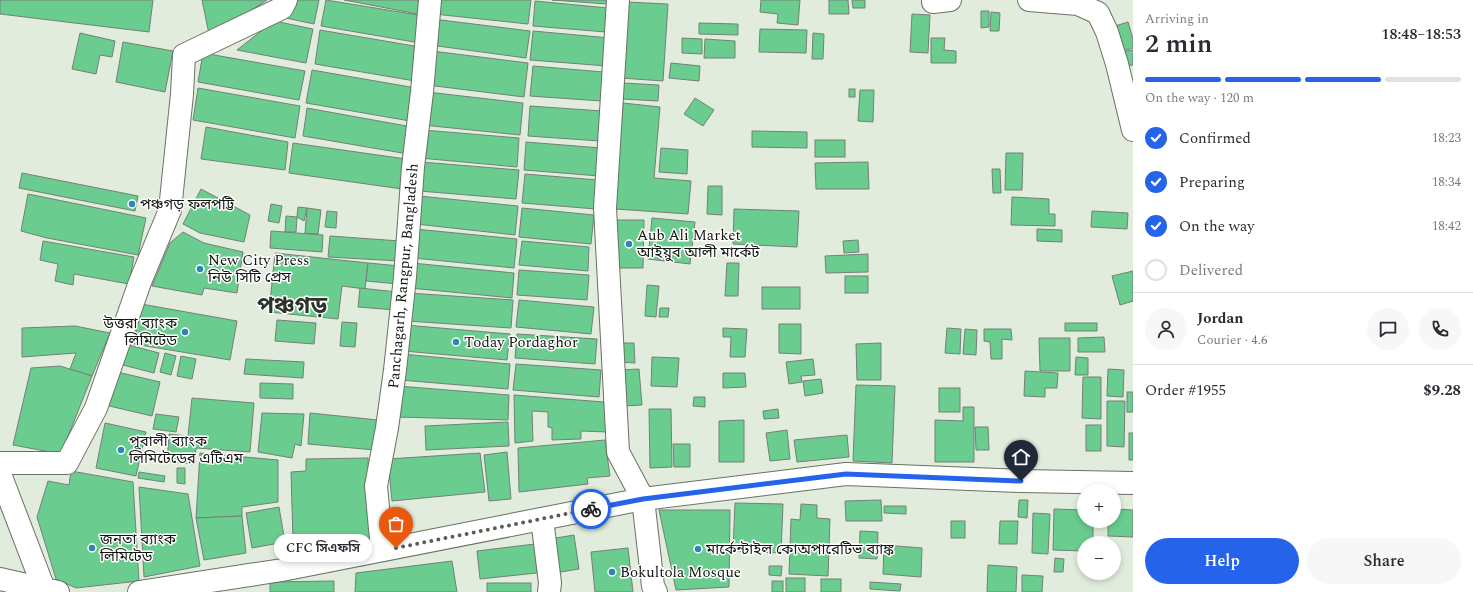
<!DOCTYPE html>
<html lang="en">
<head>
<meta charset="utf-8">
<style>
  body { margin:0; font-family:Spectral,"Noto Sans Bengali",serif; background:#f7f7f7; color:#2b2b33; height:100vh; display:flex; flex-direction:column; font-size:15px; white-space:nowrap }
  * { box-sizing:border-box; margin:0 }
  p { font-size:13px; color:#7c7c81 }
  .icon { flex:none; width:22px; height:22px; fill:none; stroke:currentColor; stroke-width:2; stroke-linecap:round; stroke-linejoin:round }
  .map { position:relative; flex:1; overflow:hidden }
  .sheet { display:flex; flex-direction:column; background:#fff; width:340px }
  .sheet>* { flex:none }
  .fabs { position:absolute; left:1077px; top:484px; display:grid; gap:8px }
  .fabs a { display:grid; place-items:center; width:44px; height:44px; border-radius:50%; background:#fff; box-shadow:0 2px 6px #0003; font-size:20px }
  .pin { position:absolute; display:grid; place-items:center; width:34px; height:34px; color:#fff; margin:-41px -17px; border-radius:50% 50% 50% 0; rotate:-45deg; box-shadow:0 0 4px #0007 }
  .pin .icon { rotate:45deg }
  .courier { position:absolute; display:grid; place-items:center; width:40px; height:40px; margin:-20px; border:3px solid #2563eb; border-radius:50%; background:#fff; color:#222; box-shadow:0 1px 5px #0007 }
  .bubble { position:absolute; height:28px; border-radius:14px; background:#fff; box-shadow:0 2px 6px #0003; font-size:13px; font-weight:600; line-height:28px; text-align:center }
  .head em { font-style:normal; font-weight:600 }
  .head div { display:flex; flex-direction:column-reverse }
  .head { display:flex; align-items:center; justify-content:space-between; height:68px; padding:0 12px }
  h1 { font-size:26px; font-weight:600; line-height:30px }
  .bar { display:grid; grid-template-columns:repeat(4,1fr); gap:6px 4px; align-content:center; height:48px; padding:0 12px }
  .bar i { height:5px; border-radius:3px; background:#e1e1e2 }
  .bar .selected { background:#2563eb }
  .bar p { grid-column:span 4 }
  .line { display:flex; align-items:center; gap:10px; padding:0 12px; border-top:1px solid #e1e1e2 }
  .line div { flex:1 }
  .round { display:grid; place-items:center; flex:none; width:42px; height:42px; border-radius:21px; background:#f7f7f7 }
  ol { padding:0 12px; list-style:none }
  li { display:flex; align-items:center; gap:12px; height:44px }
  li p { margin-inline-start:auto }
  li .icon { padding:4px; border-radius:50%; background:#2563eb; color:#fff; stroke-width:4 }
  li:last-child { color:#7c7c81 }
  li i { width:22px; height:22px; border:2px solid #e1e1e2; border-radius:50% }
  .primary-button { display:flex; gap:8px; margin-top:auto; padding:8px 12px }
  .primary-button a { flex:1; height:46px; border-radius:24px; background:#2563eb; color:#fff; font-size:16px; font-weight:600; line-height:46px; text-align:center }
  .primary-button a+a { background:#f7f7f7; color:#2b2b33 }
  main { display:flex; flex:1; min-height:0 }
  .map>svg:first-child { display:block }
  .building { fill:#6acc8e; stroke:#728176 }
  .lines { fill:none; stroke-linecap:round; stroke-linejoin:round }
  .street-casing { stroke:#687163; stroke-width:24 }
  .secondary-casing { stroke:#687163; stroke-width:24 }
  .street { stroke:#fff; stroke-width:22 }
  .secondary { stroke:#fff; stroke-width:22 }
  .done { stroke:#5a6057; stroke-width:4; stroke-dasharray:0 7.2 }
  .route { stroke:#2563eb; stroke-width:5 }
  .poi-dot { fill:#2a88b4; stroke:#fff; stroke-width:1.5 }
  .labels { text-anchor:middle; stroke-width:3; stroke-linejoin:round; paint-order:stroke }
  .poi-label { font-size:15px; fill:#121510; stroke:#fff; text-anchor:start }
  .street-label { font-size:15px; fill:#121510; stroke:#fff }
  .town-label { font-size:23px; font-weight:bold; fill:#2c3428; stroke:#fff }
</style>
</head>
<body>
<main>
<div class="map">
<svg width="1133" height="592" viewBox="0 0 1133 592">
  <rect width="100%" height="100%" fill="#e1ecdc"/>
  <g class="building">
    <path d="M0,0H153L149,32L0,14Z"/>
    <path d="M202,0H267L239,18L209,34Z"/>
    <path d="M295,0H319L314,24L281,17Z"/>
    <path d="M326,0L424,16L420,43L321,26Z"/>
    <path d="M344,0H424L423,15Z"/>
    <path d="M435,0H531L528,24L434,14Z"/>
    <path d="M552,0H607V4Z"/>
    <path d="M761,0H800L798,25L777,23L778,14L760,12Z"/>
    <path d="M829,0H848L849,14H829Z"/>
    <path d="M852,0H865V8H853Z"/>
    <path d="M535,1L608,8L606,32L533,26Z"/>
    <path d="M626,2L668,4L663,81L621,78Z"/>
    <path d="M981,11H989V27L981,28Z"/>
    <path d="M991,12L1000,13L999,31H990Z"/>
    <path d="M912,14L930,15L928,53L910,52Z"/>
    <path d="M433,19L530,31L526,58L430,45Z"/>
    <path d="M274,21L313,29L306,63L237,50Z"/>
    <path d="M1128,22L1133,39V48L1119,52L1112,27Z"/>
    <path d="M699,23L738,24V35L699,34Z"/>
    <path d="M760,29L807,30L806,53L759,52Z"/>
    <path d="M320,30L420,47L415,81L315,64Z"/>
    <path d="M533,31L610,38L607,66L530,60Z"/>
    <path d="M80,33L115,41L112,57L100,55L96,74L72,69Z"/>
    <path d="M813,33L824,34L823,59H812Z"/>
    <path d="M682,38L702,39V54L682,53Z"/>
    <path d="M931,38H945L944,50L956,51V63H931Z"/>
    <path d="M705,39L735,41V58H704Z"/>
    <path d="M123,42L173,51L165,92L116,82Z"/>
    <path d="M1133,50V65L1123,66L1121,52Z"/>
    <path d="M432,51L528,63L524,97L427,85Z"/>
    <path d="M203,53L305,71L299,100L198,82Z"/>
    <path d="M671,63L700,66L699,81L669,78Z"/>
    <path d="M533,66L603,72L601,101L530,96Z"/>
    <path d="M312,70L416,88L410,121L306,103Z"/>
    <path d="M623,83L659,85L658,101L622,99Z"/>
    <path d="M198,88L300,106L295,138L193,120Z"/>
    <rect x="849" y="89" width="6" height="8"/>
    <path d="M860,90H874L873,122L858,121Z"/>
    <path d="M427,92L523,103L520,135L423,125Z"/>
    <path d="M695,98L714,110L703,126L684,114Z"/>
    <path d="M623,103L660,107L654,178L691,181L688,214L615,209Z"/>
    <path d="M530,106L602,111L600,141L528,136Z"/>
    <path d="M307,108L412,127L408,154L303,136Z"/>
    <path d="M206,127L288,142L285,170L201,159Z"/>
    <path d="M423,130L519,138L517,167L420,158Z"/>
    <path d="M752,131L807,132V148L752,147Z"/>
    <rect x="815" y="140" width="30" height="17"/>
    <path d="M526,142L601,148L599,176L524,170Z"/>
    <path d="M293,143L406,159L402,189L289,173Z"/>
    <path d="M661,148L688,150L687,174L659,172Z"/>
    <path d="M1006,153H1023L1022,190H1005Z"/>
    <path d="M421,162L519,170L516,199L419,191Z"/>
    <path d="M868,162L869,189H816L815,163Z"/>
    <path d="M992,169H1000L1001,193H993Z"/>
    <path d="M22,173L138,196L135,211L19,188Z"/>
    <path d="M525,174L598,180L596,209L522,203Z"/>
    <path d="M708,186H722V215L707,214Z"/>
    <path d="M201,189L250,215L244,242L200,233L183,224Z"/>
    <path d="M28,194L146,218L138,255L47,238L21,231Z"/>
    <path d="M419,196L518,206L515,235L416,224Z"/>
    <path d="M1012,197L1049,199V214H1055V226L1011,225Z"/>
    <path d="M271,204L282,206L279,223L268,221Z"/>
    <path d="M298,207L307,208L304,221L297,217Z"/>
    <path d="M307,208L321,210L318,234L305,233Z"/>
    <path d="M522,208L594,215L591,244L519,237Z"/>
    <path d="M734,209L799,211L797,247L733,244Z"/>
    <path d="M327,211L337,212L336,228L325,227Z"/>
    <path d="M1092,211L1128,213L1127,229L1091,227Z"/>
    <path d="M286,216L297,217L296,232H285Z"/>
    <path d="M652,218L695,222L690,264L648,259Z"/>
    <path d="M614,220H644L643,268H614Z"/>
    <path d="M415,229L517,239L514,268L413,258Z"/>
    <path d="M1037,229L1062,230V242L1037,241Z"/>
    <path d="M271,231L323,235L322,252L270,248Z"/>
    <path d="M183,232L204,243L243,252L237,293L204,288L202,295L152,286L170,243Z"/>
    <path d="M330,236L400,241L399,261L328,257Z"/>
    <path d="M858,240L859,252L844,253L843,241Z"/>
    <path d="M43,241L134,257L129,284L74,274L73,285L55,281L58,264L40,260Z"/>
    <path d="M522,241L589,247L588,271L519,265Z"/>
    <path d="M275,253L368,263L365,289L342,286L338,319L269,312Z"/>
    <path d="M868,254V272L826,273L825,256Z"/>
    <path d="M368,263L400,266L398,284L366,281Z"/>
    <path d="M412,263L514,273L512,298L410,288Z"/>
    <path d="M727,263H739L738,296H725Z"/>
    <path d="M519,270L589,275L587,300L517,295Z"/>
    <path d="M1133,271V301L1120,305L1112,276Z"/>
    <rect x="845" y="276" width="23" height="17"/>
    <path d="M647,285L659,286L656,317L645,316Z"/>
    <rect x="762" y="287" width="38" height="22"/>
    <path d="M360,288L397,292L395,310L358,307Z"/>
    <path d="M408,293L513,300L511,328L407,321Z"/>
    <path d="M519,300L594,307L591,334L516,327Z"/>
    <path d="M141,304L237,321L230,360L134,344Z"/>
    <path d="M660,308H669L668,317H659Z"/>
    <path d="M277,320L316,323L314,344L275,341Z"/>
    <path d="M342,322L357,323L355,347L340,346Z"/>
    <rect x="1065" y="323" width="32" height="8"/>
    <path d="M779,324H801V354L779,353Z"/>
    <path d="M405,325L510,334L507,360L403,351Z"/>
    <path d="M75,326L110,333L92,376L70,369L76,353L22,357V328Z"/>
    <path d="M723,328L747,329L745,357H730L731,337H723Z"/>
    <path d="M947,328L961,329L960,354L945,353Z"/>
    <path d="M965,329L977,330L976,355L963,354Z"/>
    <path d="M984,329H1011L1012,340L1002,339V359H991L990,342L984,341Z"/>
    <path d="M517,334L597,339L595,364L515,358Z"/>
    <path d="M1104,337L1105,352H1078V338Z"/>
    <path d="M1039,338H1070V371H1040Z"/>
    <path d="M618,343H634L635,363L618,362Z"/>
    <path d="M881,343V380H857L856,344Z"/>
    <path d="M125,344L159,353L154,373L119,364Z"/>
    <path d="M165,353L176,356L171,375L160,372Z"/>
    <path d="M402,354L510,364L508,389L400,380Z"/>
    <path d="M181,356L196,359L192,379L177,376Z"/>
    <path d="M652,357L679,358L677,387L651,386Z"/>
    <path d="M1076,357L1088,358V375H1075Z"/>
    <path d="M246,359L304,362L303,378L244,374Z"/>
    <path d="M813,359L815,375L801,376L802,382L789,384L786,362Z"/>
    <path d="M516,364L601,370L599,397L513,390Z"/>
    <path d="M60,366L92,376L61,454L13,445L31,368Z"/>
    <path d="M639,369L642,405L623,406L620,370Z"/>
    <path d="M1108,369L1124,370L1123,397L1107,396Z"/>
    <path d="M113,371L160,382L152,416L105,405Z"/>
    <path d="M1025,371L1058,373L1057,388H1045V397L1024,396Z"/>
    <path d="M723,373H745L746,387L723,388Z"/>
    <path d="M1083,377H1101V419L1082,418Z"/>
    <path d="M821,379L823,393L805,396L803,381Z"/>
    <path d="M260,383L293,384V399L260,398Z"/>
    <path d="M856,385L895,386L892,463L853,461Z"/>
    <path d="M398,386L509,395L508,420L395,417Z"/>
    <rect x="939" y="388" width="21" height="24"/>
    <rect x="1127" y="392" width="6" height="20"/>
    <path d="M514,395L604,402L607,432L581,431V439L552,440V428L548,427V412L532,411L533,441L515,443Z"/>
    <path d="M694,397H705V407L693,406Z"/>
    <path d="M192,398L254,403L250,452L196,448L195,464L167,462L169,434L188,436Z"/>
    <path d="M1107,401H1125L1124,447L1107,446Z"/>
    <path d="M963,407H974V462H935V420L963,421Z"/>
    <path d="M649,409H671L672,467L650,468Z"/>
    <path d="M778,409L779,418L764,419L763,411Z"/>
    <path d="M262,413L304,414L301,446L295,444L292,458L258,452Z"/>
    <path d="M310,413L378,420L375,450L308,444Z"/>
    <path d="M156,414L179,417L176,432L153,429Z"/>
    <path d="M744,420V462H719V421Z"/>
    <path d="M508,422L509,446L426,450L425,426Z"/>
    <path d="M105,423L146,432L136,476L96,468Z"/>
    <rect x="1086" y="425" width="15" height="26"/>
    <path d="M975,427H988L989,450H976Z"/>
    <path d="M787,430L790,459L770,461L766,433Z"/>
    <rect x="1129" y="433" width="4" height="27"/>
    <path d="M847,435L849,457L797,462L794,440Z"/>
    <path d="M605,440L610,476L587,478L588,484L519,492L518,448Z"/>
    <path d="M673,444H690V467H674Z"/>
    <path d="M507,452L511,499L489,501L484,455Z"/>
    <path d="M200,453L278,460V502L242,507V516L196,518Z"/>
    <path d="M480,453L485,492L392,501L388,459Z"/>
    <path d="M368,458L370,538L293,540L291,472L306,471V459Z"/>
    <path d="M177,468H185V484L177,483Z"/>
    <path d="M71,471L133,482L139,581L76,588L56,579L37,517L48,481L69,485Z"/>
    <path d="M139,472L165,476L164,482L138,478Z"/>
    <path d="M139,487L188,494L200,566L144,577Z"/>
    <path d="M881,500L882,521H846L845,501Z"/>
    <path d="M1019,500H1028L1027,518L1018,517Z"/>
    <path d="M735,503L783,504L781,553L733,551Z"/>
    <path d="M801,504L817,505V518L830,519L828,576L789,574L791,519L800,520Z"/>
    <path d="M884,506H906V514L884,513Z"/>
    <path d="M279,507L285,542L252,548L246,513Z"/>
    <path d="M1054,509L1084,510V521H1093V543H1084V551L1053,550Z"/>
    <path d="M1114,509L1133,510V537L1108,536V521H1114Z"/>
    <path d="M659,510H730L729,587L676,590Z"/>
    <path d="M1033,513L1050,514L1048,554L1032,553Z"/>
    <path d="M242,516L246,553L204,560L196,518Z"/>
    <rect x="951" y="521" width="14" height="17"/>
    <path d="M1000,521H1018L1017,544H999Z"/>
    <path d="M860,531L878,532L877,559L859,558Z"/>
    <path d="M574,535L579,569L555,573L550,539Z"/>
    <path d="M543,543L546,572L480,579L477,551Z"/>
    <path d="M884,545L922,548L921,577L883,574Z"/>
    <path d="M628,548L633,592H595L591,552Z"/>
    <path d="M1055,558L1064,559L1063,572H1054Z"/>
    <path d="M452,561L457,592H355L356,573Z"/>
    <path d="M988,565L1017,567L1016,592H987Z"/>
    <path d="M769,566H782L781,576L769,575Z"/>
    <path d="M1022,575L1043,576L1042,592H1022Z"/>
    <rect x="786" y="578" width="19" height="14"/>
    <rect x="821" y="579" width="20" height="13"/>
    <path d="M334,581V592H270V582Z"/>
    <rect x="772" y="581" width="11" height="11"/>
    <path d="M870,582L901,584L900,591L870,589Z"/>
    <rect x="487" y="583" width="44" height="9"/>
  </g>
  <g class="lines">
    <defs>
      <g id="street">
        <path d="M618,0L605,208L618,452L643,499L653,586L656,592"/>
        <path d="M1029,0L1078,4L1098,13L1107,32L1117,64L1133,130"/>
        <path d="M933,2L950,0"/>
        <path d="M0,463H67L96,408L140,282L170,210L182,94L184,55L282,8L286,0"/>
        <path d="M542,519L550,583L549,592"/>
        <path d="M382,550L376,486L387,428L395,370L405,277L413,167L422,92L430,0"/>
      </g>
      <g id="secondary">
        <path d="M0,474L44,589L58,592"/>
        <path d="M0,579L44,589"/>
        <path d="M139,592L282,570L643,499L846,474L1021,481L1133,483"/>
      </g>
    </defs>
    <use href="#street" class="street-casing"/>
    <use href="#secondary" class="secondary-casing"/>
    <use href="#street" class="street"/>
    <use href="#secondary" class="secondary"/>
  </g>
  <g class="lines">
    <path class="done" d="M396,548L591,509"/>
    <path class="route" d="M591,509L643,499L846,474L1021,481"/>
  </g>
  <g class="poi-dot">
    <circle cx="132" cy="204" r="4"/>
    <circle cx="629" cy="244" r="4"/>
    <circle cx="200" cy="269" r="4"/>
    <circle cx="185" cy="332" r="4"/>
    <circle cx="456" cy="342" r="4"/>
    <circle cx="121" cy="450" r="4"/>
    <circle cx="92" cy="548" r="4"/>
    <circle cx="698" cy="549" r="4"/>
    <circle cx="612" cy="572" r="4"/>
  </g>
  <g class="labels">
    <g class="poi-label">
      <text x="140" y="209">পঞ্চগড় ফলপট্টি</text>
      <text x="637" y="240">Aub Ali Market<tspan x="637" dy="17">আইয়ুব আলী মার্কেট</tspan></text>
      <text x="208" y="265">New City Press<tspan x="208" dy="17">নিউ সিটি প্রেস</tspan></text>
      <text x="177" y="328" text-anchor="end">উত্তরা ব্যাংক<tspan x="177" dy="17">লিমিটেড</tspan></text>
      <text x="464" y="347">Today Pordaghor</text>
      <text x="129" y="446">পূবালী ব্যাংক<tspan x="129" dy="17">লিমিটেডের এটিএম</tspan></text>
      <text x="100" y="544">জনতা ব্যাংক<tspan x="100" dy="17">লিমিটেড</tspan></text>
      <text x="706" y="554">মার্কেন্টাইল কোঅপারেটিভ ব্যাঙ্ক</text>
      <text x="620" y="577">Bokultola Mosque</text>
    </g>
    <g class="street-label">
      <text transform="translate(403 276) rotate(-85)" y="5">Panchagarh, Rangpur, Bangladesh</text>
    </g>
    <g class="town-label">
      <text x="292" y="313">পঞ্চগড়</text>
    </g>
  </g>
</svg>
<div class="fabs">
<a>+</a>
<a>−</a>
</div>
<div class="pin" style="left:396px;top:548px;background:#ea580c"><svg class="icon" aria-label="bag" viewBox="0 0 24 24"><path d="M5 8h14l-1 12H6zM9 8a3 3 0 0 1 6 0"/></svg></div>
<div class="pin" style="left:1021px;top:481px;background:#1f2937"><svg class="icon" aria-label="home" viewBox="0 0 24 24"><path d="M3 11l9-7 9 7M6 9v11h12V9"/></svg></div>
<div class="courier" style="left:591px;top:509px"><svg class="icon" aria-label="bike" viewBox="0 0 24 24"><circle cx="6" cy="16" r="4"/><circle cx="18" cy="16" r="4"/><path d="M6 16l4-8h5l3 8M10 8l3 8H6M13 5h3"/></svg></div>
<div class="bubble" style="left:274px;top:534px;width:98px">CFC সিএফসি</div>
</div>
<section class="sheet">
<div class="head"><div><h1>2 min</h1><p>Arriving in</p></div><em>18:48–18:53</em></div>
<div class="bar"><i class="selected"></i><i class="selected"></i><i class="selected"></i><i></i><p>On the way · 120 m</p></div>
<ol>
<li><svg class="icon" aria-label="check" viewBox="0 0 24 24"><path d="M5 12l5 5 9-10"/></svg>Confirmed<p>18:23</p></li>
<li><svg class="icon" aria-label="check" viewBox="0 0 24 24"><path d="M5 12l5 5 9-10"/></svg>Preparing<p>18:34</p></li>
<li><svg class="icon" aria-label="check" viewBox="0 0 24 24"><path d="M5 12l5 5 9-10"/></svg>On the way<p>18:42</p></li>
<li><i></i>Delivered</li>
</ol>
<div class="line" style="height:72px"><a class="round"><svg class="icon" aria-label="person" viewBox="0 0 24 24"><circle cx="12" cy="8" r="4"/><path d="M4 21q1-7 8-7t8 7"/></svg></a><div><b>Jordan</b><p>Courier · 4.6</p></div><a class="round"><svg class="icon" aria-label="chat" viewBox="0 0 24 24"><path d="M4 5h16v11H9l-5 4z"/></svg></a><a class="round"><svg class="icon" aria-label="phone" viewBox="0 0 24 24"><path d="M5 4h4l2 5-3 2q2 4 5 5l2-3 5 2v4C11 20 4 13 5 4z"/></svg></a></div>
<div class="line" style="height:52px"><div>Order #1955</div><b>$9.28</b></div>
<div class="primary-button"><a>Help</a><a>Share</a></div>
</section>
</main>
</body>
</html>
